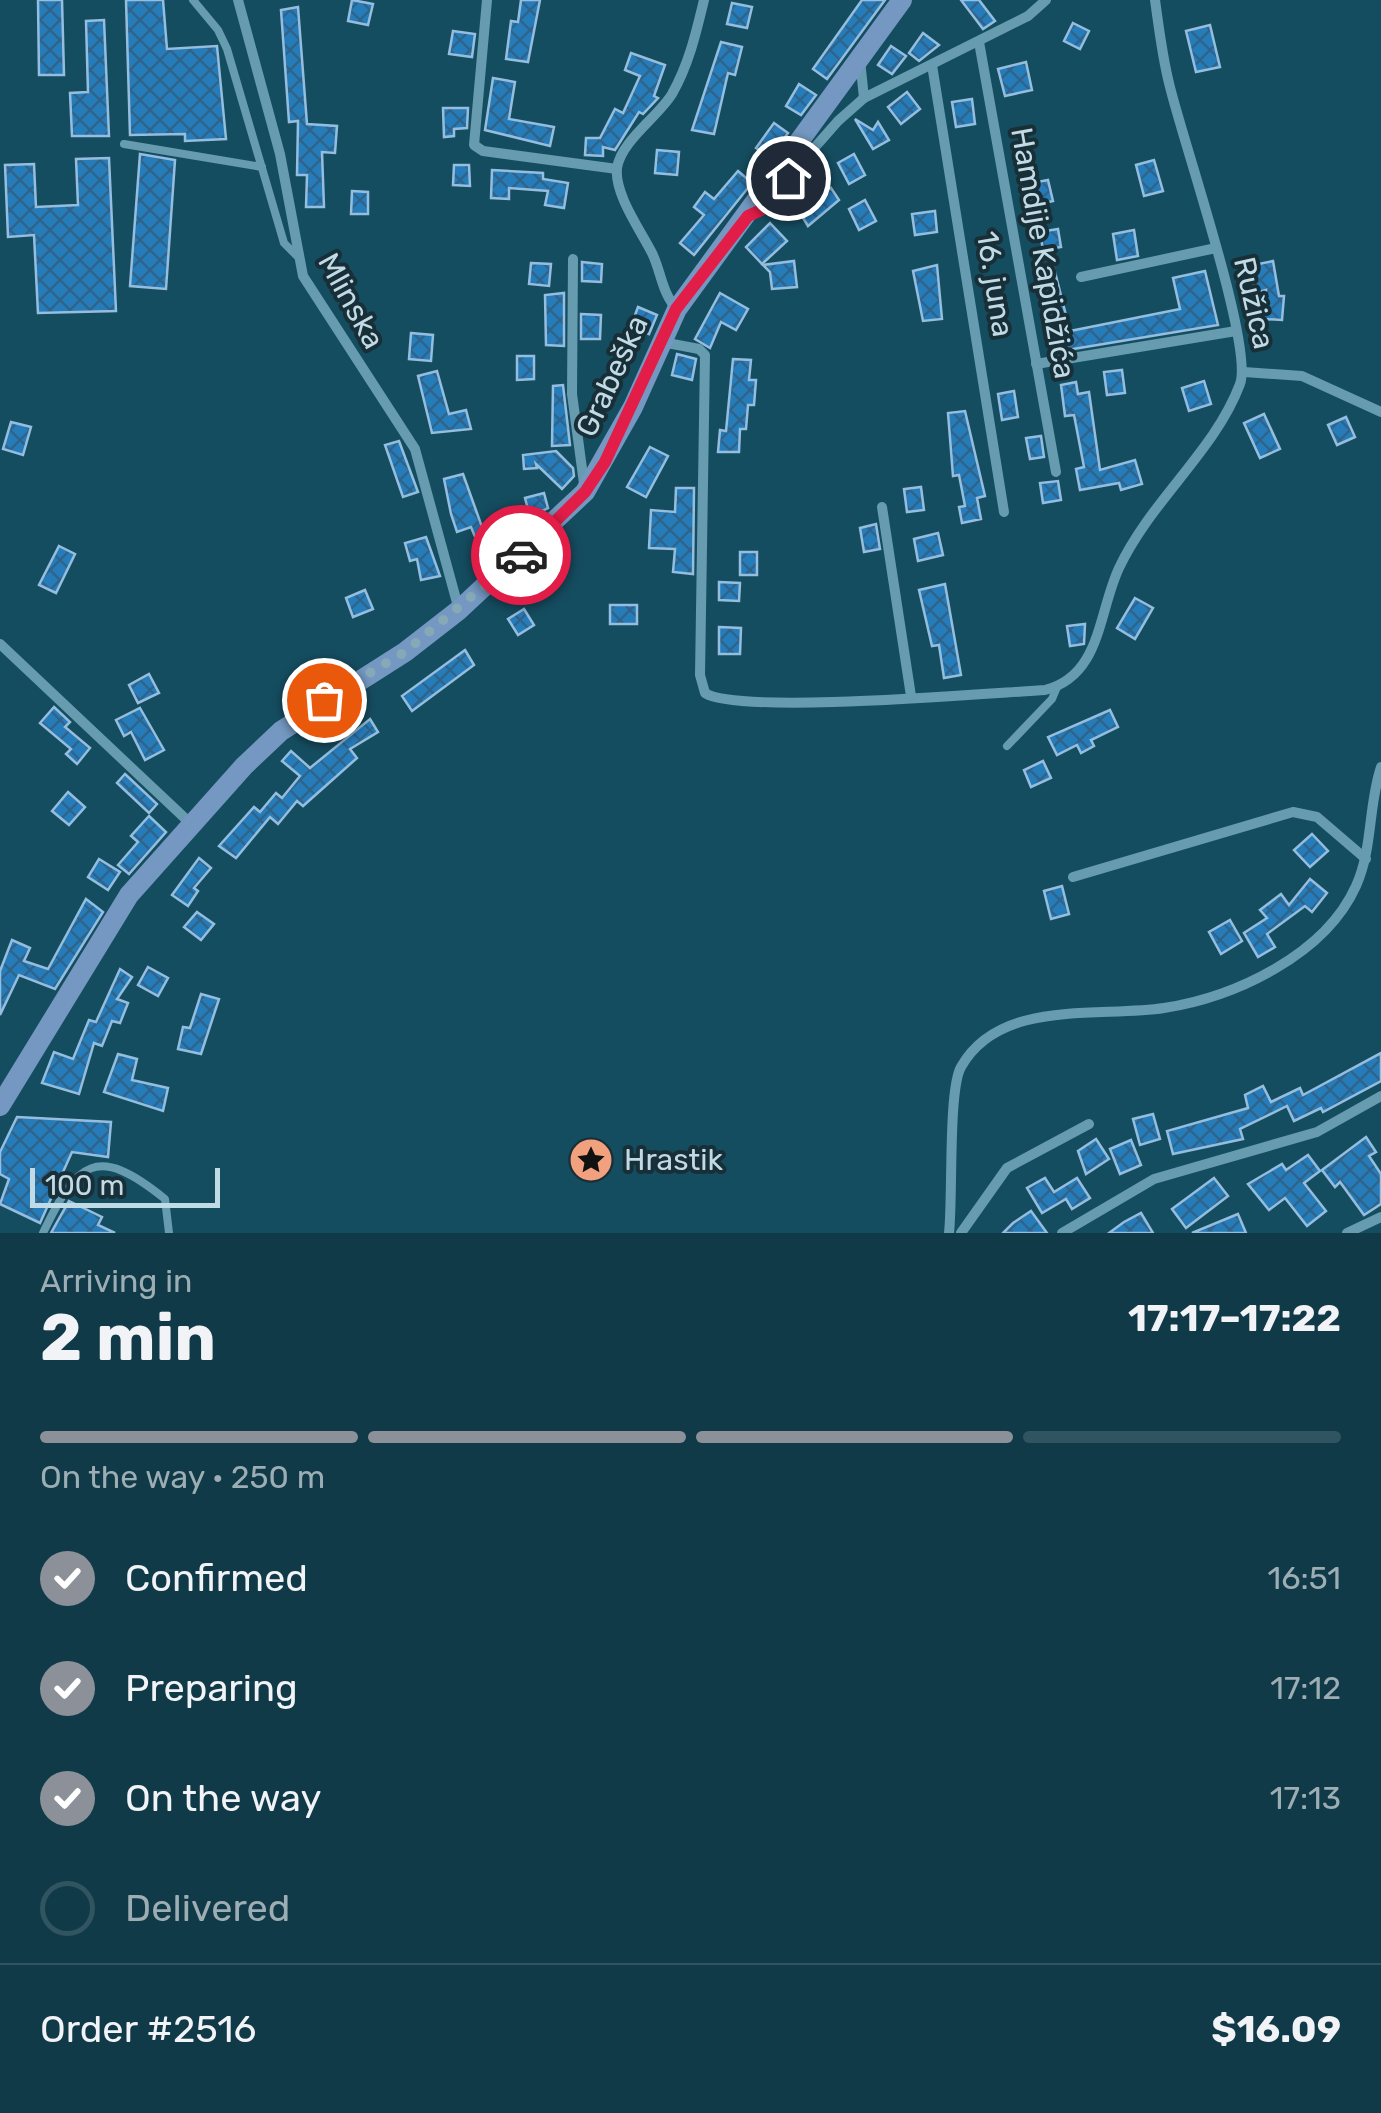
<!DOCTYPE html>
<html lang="en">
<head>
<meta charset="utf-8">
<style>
  body { margin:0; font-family:Rubik,sans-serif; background:#19414f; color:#f1f3f6; height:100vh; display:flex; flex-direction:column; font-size:38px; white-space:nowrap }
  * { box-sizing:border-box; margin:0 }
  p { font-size:32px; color:#9cadb4 }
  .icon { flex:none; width:55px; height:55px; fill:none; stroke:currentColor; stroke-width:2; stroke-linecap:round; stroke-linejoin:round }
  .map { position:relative; height:1233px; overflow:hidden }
  .panel { display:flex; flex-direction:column; background:#103a48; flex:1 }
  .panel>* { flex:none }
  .scale { position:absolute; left:30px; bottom:25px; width:190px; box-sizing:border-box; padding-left:10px; border:5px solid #c1dbe6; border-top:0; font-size:28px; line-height:35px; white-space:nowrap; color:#c1dbe6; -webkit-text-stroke:8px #192f38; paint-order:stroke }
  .pin { position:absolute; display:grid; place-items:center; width:85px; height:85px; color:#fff; margin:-42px; border:5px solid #fff; border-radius:50%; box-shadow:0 2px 10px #0007 }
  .courier { position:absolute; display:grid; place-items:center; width:100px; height:100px; margin:-50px; border:8px solid #e11d48; border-radius:50%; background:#fff; color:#222; box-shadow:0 2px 12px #0007 }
  .summary em { font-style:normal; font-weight:700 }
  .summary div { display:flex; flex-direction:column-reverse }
  .summary { display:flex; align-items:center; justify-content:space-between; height:170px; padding:0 40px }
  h1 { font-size:65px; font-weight:700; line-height:75px }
  .bar { display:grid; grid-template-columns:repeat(4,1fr); gap:15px 10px; align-content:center; height:120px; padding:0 40px }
  .bar i { height:12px; border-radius:8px; background:#305460 }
  .bar .current { background:#8c9099 }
  .bar p { grid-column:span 4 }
  .line { display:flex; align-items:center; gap:25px; padding:0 40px; border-top:2px solid #305460 }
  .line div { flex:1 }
  ol { padding:0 40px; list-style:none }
  li { display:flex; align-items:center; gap:30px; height:110px }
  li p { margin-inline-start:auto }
  li .icon { padding:10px; border-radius:50%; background:#8c9099; color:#fff; stroke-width:4 }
  li:last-child { color:#9cadb4 }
  li i { width:55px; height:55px; border:5px solid #305460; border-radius:50% }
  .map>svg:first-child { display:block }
  .building { fill:url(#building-cross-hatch); stroke:#95bdde; stroke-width:2.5 }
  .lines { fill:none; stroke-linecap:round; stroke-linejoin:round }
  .lane { stroke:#669bb0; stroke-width:8 }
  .street { stroke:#669bb0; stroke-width:10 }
  .secondary { stroke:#7498c1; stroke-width:20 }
  .done { stroke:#85a9b7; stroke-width:10; stroke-dasharray:0 18 }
  .route { stroke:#e11d48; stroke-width:12 }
  .labels { text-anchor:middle; stroke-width:8; stroke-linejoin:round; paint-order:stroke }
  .street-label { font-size:30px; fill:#c1dbe6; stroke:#192f38 }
  .poi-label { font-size:30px; fill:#c1dbe6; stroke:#192f38; text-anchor:start }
</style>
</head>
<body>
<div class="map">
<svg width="1381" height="1233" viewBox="0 0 1381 1233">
  <defs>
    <pattern id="building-cross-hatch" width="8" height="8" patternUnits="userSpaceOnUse" patternTransform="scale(2.5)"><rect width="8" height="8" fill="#267bb9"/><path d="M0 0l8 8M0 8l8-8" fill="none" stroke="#2e648b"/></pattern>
  </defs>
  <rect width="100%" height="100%" fill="#154d60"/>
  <g class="building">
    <path d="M38,0H62L64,75H39Z"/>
    <path d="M126,0H163L167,49L217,46L226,139L185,141V134L130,135Z"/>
    <path d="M352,0L373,4L368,25L348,21Z"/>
    <path d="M521,0H540L528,62L506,59L511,21L518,22Z"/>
    <path d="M862,0H885L827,79L813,69Z"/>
    <path d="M961,0H979L995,21L983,29Z"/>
    <path d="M732,3L752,7L747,28L727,24Z"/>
    <path d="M298,7L307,124L337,126L335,153L322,152L324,207H306L307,175H297L298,121L289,122L281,10Z"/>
    <path d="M104,20L109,136H72L70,93L88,92L86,21Z"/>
    <path d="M1073,23L1089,31L1080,49L1064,41Z"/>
    <path d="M1210,25L1220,67L1196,72L1186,31Z"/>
    <path d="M453,31L475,34L472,57L449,54Z"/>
    <path d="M923,33L939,45L919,61L909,53Z"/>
    <path d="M721,42L742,47L735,75L728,73L714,134L692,130Z"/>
    <path d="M891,46L906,56L892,74L878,65Z"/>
    <path d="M631,53L665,65L654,96L658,98L643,114L639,112L615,150L603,147V156L585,155L586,138H600L615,109L623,113L640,76L625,70Z"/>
    <path d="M1026,62L1032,90L1005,96L998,69Z"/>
    <path d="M493,78L515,82L509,119L554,127L550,146L485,130Z"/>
    <path d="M799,84L816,95L801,115L786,106Z"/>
    <path d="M907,92L920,109L901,124L888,107Z"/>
    <path d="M972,99L975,124L956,127L952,102Z"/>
    <path d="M443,108H468L467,128L454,129V136L444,137Z"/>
    <path d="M855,119L873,130L878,122L889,140L873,149Z"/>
    <path d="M774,123L788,133L770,158L756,148Z"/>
    <path d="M657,150L679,152L677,175L655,173Z"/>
    <path d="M140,154L175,160L166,289L130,286Z"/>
    <path d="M854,154L865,175L849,184L838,163Z"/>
    <path d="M109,158L116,311L38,313L34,235L8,237L5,165L34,164L36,207L78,205L76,159Z"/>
    <path d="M1154,160L1163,191L1144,196L1136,165Z"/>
    <path d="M454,165H469L470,186L453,185Z"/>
    <path d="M492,170L543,173V179L568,183L564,208L545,205L548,191L509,188V199L491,198Z"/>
    <path d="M738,171L752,183L694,255L680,243L704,215L694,207L705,192L714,199Z"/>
    <path d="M1048,180L1053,201L1027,207L1022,185Z"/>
    <path d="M831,188L839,200L808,226L797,208Z"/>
    <path d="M352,191L368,192V214H351Z"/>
    <path d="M865,200L876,221L859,230L849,209Z"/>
    <path d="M935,211L937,232L915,235L912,214Z"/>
    <path d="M770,223L787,241L762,264L746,247Z"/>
    <path d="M1058,229L1061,247L1043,250L1040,232Z"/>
    <path d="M1134,230L1138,256L1117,260L1113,234Z"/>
    <path d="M794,261L797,287L772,289L770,272L763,265Z"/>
    <path d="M1273,261L1279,296H1284L1282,320L1264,319L1266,290L1255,293L1249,266Z"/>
    <path d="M582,262L602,264L601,282L582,281Z"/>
    <path d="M531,263L551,264L549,286L529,284Z"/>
    <path d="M937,265L942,319L923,321L913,271Z"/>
    <path d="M1054,268L1070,331L1180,309L1173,278L1205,271L1218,325L1055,352L1038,271Z"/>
    <path d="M564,293V346L546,345L545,295Z"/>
    <path d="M720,293L748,309L736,330L721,322L710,348L695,339Z"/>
    <path d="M638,307L657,315L649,334L631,326Z"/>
    <path d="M581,314L601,315L600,339H581Z"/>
    <path d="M411,333L433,335L431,361L409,359Z"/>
    <path d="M677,354L696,359L692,380L672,375Z"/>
    <path d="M517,356H534V379L517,380Z"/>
    <path d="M733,359L751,360L749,380H756L754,405H748L746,429H740L739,452H718L720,430L726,431Z"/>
    <path d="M1122,370L1125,393L1107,395L1104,372Z"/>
    <path d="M437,371L449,414L466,410L471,429L432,433L418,376Z"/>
    <path d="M1204,381L1211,404L1189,411L1182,388Z"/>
    <path d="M1076,382L1078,394L1089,392L1100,470L1135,460L1142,484L1121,490L1119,483L1080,490L1076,469L1084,467L1074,415L1065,416L1061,385Z"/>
    <path d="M563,385L570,445L552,446L553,386Z"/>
    <path d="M1014,391L1018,417L1002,420L998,394Z"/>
    <path d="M965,411L985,496L977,498L981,519L962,523L959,507L965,506L959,475L953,476L948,413Z"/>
    <path d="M1264,414L1280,449L1260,458L1244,423Z"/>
    <path d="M1346,417L1355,437L1337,445L1328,425Z"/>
    <path d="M11,422L31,427L23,455L3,449Z"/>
    <path d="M1041,436L1044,457L1030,459L1026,438Z"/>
    <path d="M399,441L418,492L403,497L385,445Z"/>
    <path d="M650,447L668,456L646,497L627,487Z"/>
    <path d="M556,451L573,468L574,476L562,489L536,464L537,468L524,469L523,455Z"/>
    <path d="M463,474L482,527L490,524L498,542L480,549L471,527L457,532L451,514L444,479Z"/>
    <path d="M1058,481L1061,500L1043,503L1040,483Z"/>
    <path d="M921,487L924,510L907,512L904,489Z"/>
    <path d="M676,488H694L693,574L673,572L675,549L649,548L651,510L675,512Z"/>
    <path d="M544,493L548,508L530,517L525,498Z"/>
    <path d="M876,524L880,549L864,552L860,528Z"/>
    <path d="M938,533L943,555L918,561L914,539Z"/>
    <path d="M426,537L440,576L421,580L417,559L410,561L405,543Z"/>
    <path d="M59,546L75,554L56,593L39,585Z"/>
    <rect x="740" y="552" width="17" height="23"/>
    <path d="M719,582L740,583L739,601L719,600Z"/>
    <path d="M945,584L961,675L944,678L939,645L932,646L919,590Z"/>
    <path d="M365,590L373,609L353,617L346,598Z"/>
    <path d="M1135,598L1153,608L1135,639L1117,628Z"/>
    <rect x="610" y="605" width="27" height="19"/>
    <path d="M524,609L534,625L518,635L508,619Z"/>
    <path d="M1085,624L1084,644L1070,646L1067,626Z"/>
    <path d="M719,627L741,628L740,654H719Z"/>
    <path d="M465,650L474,665L412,711L402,696Z"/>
    <path d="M149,674L159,693L138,703L129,685Z"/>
    <path d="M54,707L70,722L65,727L90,748L77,764L66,754L71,749L40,723Z"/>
    <path d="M140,708L164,750L145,760L131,732L124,736L116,720Z"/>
    <path d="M1110,710L1118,727L1091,740L1094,746L1081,753L1077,745L1057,755L1048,737Z"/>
    <path d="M370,719L378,732L350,749L357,758L303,806L297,801L278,824L270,817L236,858L219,846L254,807L260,812L276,793L282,798L300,776L282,761L291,751L310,768Z"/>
    <path d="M1043,761L1051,778L1031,787L1024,770Z"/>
    <path d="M125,774L157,804L149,813L117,783Z"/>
    <path d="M68,792L85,807L69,825L52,811Z"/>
    <path d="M149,816L166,832L129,874L118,865L138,842L131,836Z"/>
    <path d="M1312,834L1328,851L1310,867L1294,850Z"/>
    <path d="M199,858L211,868L194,888L198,891L188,906L172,895Z"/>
    <path d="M99,859L120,872L108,890L88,877Z"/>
    <path d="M1310,879L1327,893L1312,912L1305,906L1267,934L1275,947L1258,957L1244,933L1267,918L1260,910L1281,894L1289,905Z"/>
    <path d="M1062,886L1069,914L1051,919L1044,891Z"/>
    <path d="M86,899L103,912L55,989L19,975L0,1015V971L12,940L30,948L24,961L48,969Z"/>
    <path d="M197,912L214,924L201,940L184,927Z"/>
    <path d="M1230,920L1242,941L1221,954L1209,932Z"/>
    <path d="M148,967L168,978L158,996L138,985Z"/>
    <path d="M120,969L132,977L117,999L128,1003L120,1023L112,1021L102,1046L94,1043L79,1094L42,1083L54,1052L73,1059L89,1020L96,1022Z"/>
    <path d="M201,994L219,999L201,1054L178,1049L183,1027L190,1028Z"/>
    <path d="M1381,1053V1081L1323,1112L1321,1108L1294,1121L1287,1106L1240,1129L1243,1139L1173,1154L1167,1131L1248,1108L1245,1095L1263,1086L1271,1102L1300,1088L1303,1095Z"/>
    <path d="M118,1054L137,1059L132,1080L168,1088L163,1111L104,1092Z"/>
    <path d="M1153,1114L1160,1139L1140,1145L1133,1119Z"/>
    <path d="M17,1117L111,1122L108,1157L72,1152L40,1223L0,1204L9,1179L0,1174V1152Z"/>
    <path d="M1366,1137L1376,1152L1369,1156L1381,1174V1204L1364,1215L1340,1182L1335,1187L1322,1170Z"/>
    <path d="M1096,1139L1109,1159L1086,1174L1078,1151Z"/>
    <path d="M1131,1140L1141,1165L1120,1174L1110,1149Z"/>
    <path d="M1308,1155L1320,1171L1304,1183L1326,1211L1307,1226L1285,1198L1269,1210L1248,1184L1282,1164L1286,1170Z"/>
    <path d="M1045,1178L1054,1192L1077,1178L1090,1198L1072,1209L1066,1199L1042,1213L1027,1188Z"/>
    <path d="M1214,1178L1228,1196L1186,1228L1172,1209Z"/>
    <path d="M69,1201L102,1217L98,1225L115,1233H51Z"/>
    <path d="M1031,1211L1047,1233H1003L1013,1223Z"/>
    <path d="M1141,1213L1153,1233H1109L1124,1222Z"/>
    <path d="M1238,1214L1246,1233H1192Z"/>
  </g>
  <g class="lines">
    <g class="lane">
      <path d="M193,0L218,30L227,49L284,243L297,256"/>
      <path d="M124,144L262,167"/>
      <path d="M1007,746L1052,699L1057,687"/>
      <path d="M43,1233C77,1162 96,1143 165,1199L169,1233"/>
    </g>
    <g class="street">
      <path d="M238,0L280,154L303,276L415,449L459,610"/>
      <path d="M487,0L474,145L483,151L617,169"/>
      <path d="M979,42L1056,472"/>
      <path d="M860,60L864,98"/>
      <path d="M932,65L1004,512"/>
      <path d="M758,212L838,121L864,98L1028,16L1046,0"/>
      <path d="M573,259L572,394L585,491"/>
      <path d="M1081,277L1216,248"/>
      <path d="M677,309C662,294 661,271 652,253C641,231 614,194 617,168C621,141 658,117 672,94C689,64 696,33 704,0"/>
      <path d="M662,342L699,349L705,355L700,675L705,693C738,715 990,693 1045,690C1101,676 1098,613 1119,568C1151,500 1215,451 1240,384C1254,346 1181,136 1169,83C1162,55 1159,28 1155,0"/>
      <path d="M1036,364L1236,331"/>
      <path d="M1244,372L1302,376L1381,412"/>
      <path d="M882,507L911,696"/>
      <path d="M0,644L190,823"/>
      <path d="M1073,877L1293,812L1317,817L1366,859"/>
      <path d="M949,1233C953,1198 948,1090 961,1067C1000,998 1099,1018 1164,1008C1235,997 1325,955 1356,886C1373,848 1368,806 1381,767"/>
      <path d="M961,1233L1007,1168L1089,1124"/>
      <path d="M1062,1233L1154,1179L1317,1132L1381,1096"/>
      <path d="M1347,1233L1381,1217"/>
    </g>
    <path class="secondary" d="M0,1106L129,895L244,766L281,731L405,652L459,610L585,492L633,407L677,309L902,0"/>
  </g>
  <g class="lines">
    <path class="done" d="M324,700L405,652L521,555"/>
    <path class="route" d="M521,555L585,492L605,462L676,309L748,216L761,210L788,178"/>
  </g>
  <defs>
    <symbol id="sight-disc" viewBox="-11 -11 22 22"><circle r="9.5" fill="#f1a17d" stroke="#192f38"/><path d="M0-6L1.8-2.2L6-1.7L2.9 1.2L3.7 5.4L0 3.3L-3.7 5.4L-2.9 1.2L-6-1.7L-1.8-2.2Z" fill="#111"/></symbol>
  </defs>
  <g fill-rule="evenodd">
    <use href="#sight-disc" x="566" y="1135" width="50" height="50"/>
  </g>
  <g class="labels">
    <g class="street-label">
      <text transform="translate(1043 253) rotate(80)" y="10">Hamdije Kapidžića</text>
      <text transform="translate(995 284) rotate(81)" y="10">16. juna</text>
      <text transform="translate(351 301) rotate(61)" y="10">Mlinska</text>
      <text transform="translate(1254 303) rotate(77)" y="10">Ružica</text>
      <text transform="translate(612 376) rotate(-65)" y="10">Grabeška</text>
    </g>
    <g class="poi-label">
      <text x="624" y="1170">Hrastik</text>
    </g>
  </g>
</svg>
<div class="scale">100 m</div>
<div class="pin" style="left:324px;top:700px;background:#ea580c"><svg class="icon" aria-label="bag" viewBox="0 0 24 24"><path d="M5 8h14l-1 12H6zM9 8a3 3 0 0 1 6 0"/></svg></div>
<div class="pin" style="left:788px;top:178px;background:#1f2937"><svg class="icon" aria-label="home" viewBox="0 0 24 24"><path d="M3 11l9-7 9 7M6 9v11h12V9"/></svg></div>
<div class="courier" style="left:521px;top:555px"><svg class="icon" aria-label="car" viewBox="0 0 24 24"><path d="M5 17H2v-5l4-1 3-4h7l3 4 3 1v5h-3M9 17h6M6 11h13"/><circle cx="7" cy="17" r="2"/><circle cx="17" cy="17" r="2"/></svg></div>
</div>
<section class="panel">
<div class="summary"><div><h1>2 min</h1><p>Arriving in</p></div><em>17:17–17:22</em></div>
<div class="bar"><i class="current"></i><i class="current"></i><i class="current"></i><i></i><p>On the way · 250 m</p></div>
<ol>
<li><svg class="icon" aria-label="check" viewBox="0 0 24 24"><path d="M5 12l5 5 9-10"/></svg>Confirmed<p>16:51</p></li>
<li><svg class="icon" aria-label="check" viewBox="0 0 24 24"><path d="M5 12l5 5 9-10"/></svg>Preparing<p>17:12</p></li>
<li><svg class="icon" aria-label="check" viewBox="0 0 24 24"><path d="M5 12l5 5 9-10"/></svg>On the way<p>17:13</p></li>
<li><i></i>Delivered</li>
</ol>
<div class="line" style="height:130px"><div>Order #2516</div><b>$16.09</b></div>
</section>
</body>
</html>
